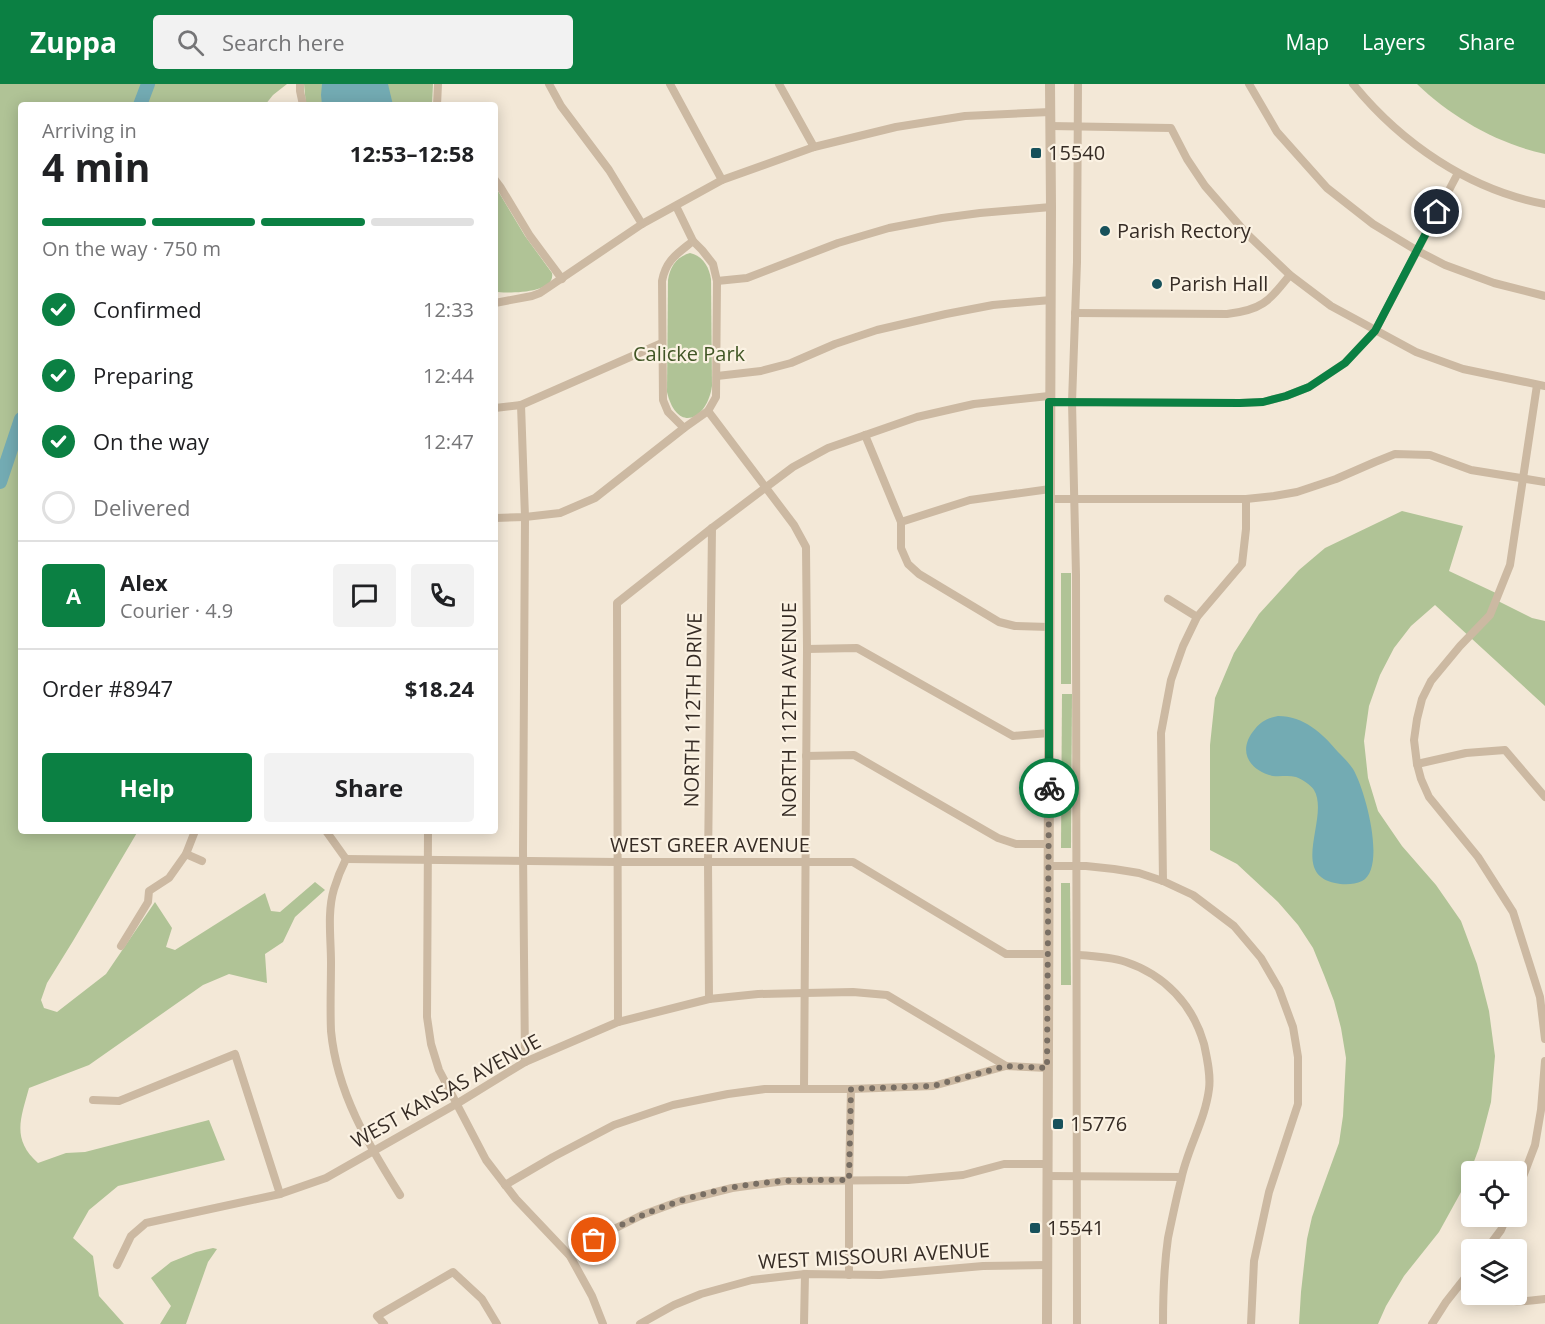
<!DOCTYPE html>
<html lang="en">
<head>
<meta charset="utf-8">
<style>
  body { margin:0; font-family:"Open Sans",sans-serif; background:#f2f2f2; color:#202124; height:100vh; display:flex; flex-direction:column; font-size:22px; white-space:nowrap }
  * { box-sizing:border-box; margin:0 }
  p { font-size:20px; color:#757577 }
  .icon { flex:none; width:33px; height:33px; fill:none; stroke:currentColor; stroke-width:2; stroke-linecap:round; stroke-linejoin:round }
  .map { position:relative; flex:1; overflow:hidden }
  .drawer { position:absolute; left:18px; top:18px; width:480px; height:732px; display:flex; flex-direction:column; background:#fff; border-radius:6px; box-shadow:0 3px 15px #0003 }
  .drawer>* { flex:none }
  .buttons { position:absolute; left:1461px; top:1077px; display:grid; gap:12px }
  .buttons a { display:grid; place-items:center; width:66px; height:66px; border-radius:6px; background:#fff; box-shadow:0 3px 15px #0003; font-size:30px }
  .pin { position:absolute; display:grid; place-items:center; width:51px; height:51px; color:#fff; margin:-26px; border:3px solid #fff; border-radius:50%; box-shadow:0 2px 6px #0007 }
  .courier { position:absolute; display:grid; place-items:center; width:60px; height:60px; margin:-30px; border:4px solid #0b8043; border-radius:50%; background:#fff; color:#222; box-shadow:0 2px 8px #0007 }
  .overview em { font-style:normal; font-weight:700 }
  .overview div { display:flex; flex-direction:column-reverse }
  .overview { display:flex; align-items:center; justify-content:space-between; height:102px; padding:0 24px }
  h1 { font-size:39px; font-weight:700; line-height:45px }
  .bar { display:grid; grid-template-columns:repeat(4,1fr); gap:9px 6px; align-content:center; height:72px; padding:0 24px }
  .bar i { height:8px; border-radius:4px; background:#e0e0e0 }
  .bar .current { background:#0b8043 }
  .bar p { grid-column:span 4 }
  .line { display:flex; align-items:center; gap:15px; padding:0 24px; border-top:2px solid #e0e0e0 }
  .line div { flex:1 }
  .round { display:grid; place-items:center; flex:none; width:63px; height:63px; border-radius:6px; background:#f2f2f2 }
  ol { padding:0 24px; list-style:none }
  li { display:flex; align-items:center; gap:18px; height:66px }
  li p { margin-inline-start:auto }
  li .icon { padding:6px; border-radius:50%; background:#0b8043; color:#fff; stroke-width:4 }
  li:last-child { color:#757577 }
  li i { width:33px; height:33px; border:3px solid #e0e0e0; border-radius:50% }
  .cta { display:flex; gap:12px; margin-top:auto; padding:12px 24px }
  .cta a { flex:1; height:69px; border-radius:6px; background:#0b8043; color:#fff; font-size:24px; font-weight:700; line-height:69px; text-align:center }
  .cta a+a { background:#f2f2f2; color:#202124 }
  header { display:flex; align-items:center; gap:36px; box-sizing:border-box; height:84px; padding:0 30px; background:#0b8043; color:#fff }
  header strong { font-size:28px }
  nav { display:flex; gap:33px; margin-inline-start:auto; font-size:21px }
  .search { width:420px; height:54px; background:#f2f2f2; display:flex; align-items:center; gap:15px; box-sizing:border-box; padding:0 21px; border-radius:6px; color:#757577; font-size:22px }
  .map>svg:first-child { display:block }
  .green { fill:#b0c396 }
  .water { fill:#73abb3 }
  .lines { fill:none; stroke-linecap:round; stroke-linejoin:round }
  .river { stroke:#73abb3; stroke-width:14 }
  .minor { stroke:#ccb9a2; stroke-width:8 }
  .tertiary { stroke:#ccb9a2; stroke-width:10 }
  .done { stroke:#786e63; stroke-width:6; stroke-dasharray:0 10.8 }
  .route { stroke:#0b8043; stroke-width:8 }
  .poi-dot { fill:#17515b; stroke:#fbf2e3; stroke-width:2 }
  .labels { text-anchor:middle; stroke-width:4.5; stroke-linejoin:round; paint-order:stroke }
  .poi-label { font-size:20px; fill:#362c25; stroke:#fbf2e3; text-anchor:start }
  .park-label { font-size:20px; fill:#415626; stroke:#fbf2e3 }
  .street-label { font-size:20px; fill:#362c25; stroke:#fbf2e3 }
</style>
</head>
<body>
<header>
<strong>Zuppa</strong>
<div class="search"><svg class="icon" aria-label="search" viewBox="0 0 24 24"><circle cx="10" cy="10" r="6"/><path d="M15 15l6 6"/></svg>Search here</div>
<nav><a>Map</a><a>Layers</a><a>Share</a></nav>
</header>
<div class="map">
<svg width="1545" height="1240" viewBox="0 0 1545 1240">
  <rect width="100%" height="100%" fill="#f3e8d7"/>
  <g class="green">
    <path d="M0,0H287L273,11L265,21H21V747H138L73,857L47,899L41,916L44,924L57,928L106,890L155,818L172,844L166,863L175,866L265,809L271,827L280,828L315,798L325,806L295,833L283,858L265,870L267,899L229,890L203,901L89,981L29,1004C21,1034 11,1055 38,1079L66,1069L85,1068L209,1036L225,1076L118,1102L89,1126L73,1154L93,1172L99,1212L124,1240H0Z"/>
    <path d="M304,0H433L432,21H306Z"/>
    <path d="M1417,0H1545V70C1498,60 1451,33 1417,0Z"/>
    <path d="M495,102L525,152L552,189C556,210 508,209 495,208Z"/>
    <path d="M690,169C703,172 709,183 711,195L712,302C707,336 677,350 667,308L668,196C670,183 676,173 690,169Z"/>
    <path d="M1402,427L1463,442L1449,487L1498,510L1496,516L1532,534L1545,537V622L1435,521L1411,542L1394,564L1380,591L1369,622L1364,657L1368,694L1378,727L1402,762L1436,801L1461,837L1477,880L1489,927L1495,972L1491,1018L1479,1064L1466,1099L1439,1148L1404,1192L1386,1222L1378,1240H1299L1301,1208L1307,1155L1312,1133L1339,1059L1343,1032L1346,974L1341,944L1334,917L1324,891L1313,864L1298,841L1278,818L1237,780L1210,766V661L1215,614L1234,569L1259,530L1299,486L1325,464Z"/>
    <rect x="1061" y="489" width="10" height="111"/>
    <path d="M1062,610H1072L1071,764H1061Z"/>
    <path d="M1061,799H1070L1071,901H1061Z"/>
    <path d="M213,1164L217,1165L208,1178L186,1240H160L171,1222L151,1194L171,1178L196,1168Z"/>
  </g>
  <g class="water">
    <path d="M322,0H388L393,21H322L321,11Z"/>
    <path d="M1278,632C1304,632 1322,649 1338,668C1343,673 1349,679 1353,685C1365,705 1387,784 1362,797C1354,801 1343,801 1335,799C1289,790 1330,733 1314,706C1311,701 1302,695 1296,693C1288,691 1280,693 1273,692C1248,686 1237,666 1255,645C1261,637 1268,634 1278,632Z"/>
  </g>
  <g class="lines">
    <g class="river">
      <path d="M140,21L148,0"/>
      <path d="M0,398L21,335"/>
    </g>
    <g class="minor">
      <path d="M300,0V7L303,21"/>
      <path d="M549,0L561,22L609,86L642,140"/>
      <path d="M670,0L722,96"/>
      <path d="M779,0L814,63"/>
      <path d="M1249,0L1277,48L1327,104L1373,140L1416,166L1445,181L1494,199L1545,212"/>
      <path d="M1353,0C1401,59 1469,106 1545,120"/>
      <path d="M437,21L438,0"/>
      <path d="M1050,42L1171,44L1187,75L1205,102L1246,149L1290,191L1331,222L1416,268L1463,285L1545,302"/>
      <path d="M495,96L501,104L530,152L562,195"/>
      <path d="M717,197L747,194L838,159L889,144L942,134L980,129L1051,123"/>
      <path d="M495,219L532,212L540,209L642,140L722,96L814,63L896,43L965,32L1050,28"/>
      <path d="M1075,229L1227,230C1262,226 1268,218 1290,191"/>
      <path d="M717,292L761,287L791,279L835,260L877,246L946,230L993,221L1051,216"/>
      <path d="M1537,301L1510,481L1490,531L1460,562L1431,597L1422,615L1417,635L1414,656L1417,680L1421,695L1429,713L1478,773L1513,828L1540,913L1545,955"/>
      <path d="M1049,318L1240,319L1263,318L1286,312L1309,303L1345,279L1375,247L1458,89"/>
      <path d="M521,321L525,433L523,767L525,978"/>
      <path d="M495,324L521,321L662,259"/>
      <path d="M708,327L794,441L806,463L807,565L804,1005"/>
      <path d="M684,344L668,328L663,316L662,197C666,176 677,170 693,157"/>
      <path d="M865,351L901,438V464L908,480L919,490L999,538L1015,542L1049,543"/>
      <path d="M1049,415H1246L1274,412L1297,408L1336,395L1375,378L1395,370L1430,371L1471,386L1545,398"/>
      <path d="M495,434L525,433L560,429L595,414L684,344L708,327L716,313L717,197L713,180L702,166L693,157L676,122"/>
      <path d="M901,438L970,416L1050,405"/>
      <path d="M1168,515L1197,533"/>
      <path d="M807,565L857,564L1013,652L1049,649"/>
      <path d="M806,672L854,671L998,754L1016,760H1049"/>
      <path d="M1417,680L1466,669L1505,666L1545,713"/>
      <path d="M326,747L346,775"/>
      <path d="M428,747L427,933L431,960L439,986L486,1076L516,1115L570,1172L592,1212L603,1240"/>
      <path d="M186,770L202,777"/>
      <path d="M346,775L617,778H853L1006,870H1048"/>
      <path d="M346,775C341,785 337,795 334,805C327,828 331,855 331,878C331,901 330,924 331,947C337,1009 368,1060 400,1111"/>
      <path d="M1048,782H1086L1114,785L1139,789L1163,797L1193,811L1234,842L1261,874L1279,905L1293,943L1298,973V1020L1269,1108L1254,1177L1251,1240"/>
      <path d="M1163,797L1161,649L1171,596L1183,562L1197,533L1242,480L1246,445V415"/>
      <path d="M121,862L148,818L149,807L169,794L186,770L195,747"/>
      <path d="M1077,871C1093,872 1111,873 1126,878C1165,891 1193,921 1204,960C1207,974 1211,991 1209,1005C1205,1037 1187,1065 1181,1096C1176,1115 1172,1135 1168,1154C1164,1182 1163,1212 1163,1240"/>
      <path d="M709,915L708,778L712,444"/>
      <path d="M618,938L617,519L712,444L793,383L828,364L917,333L974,320L1049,312"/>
      <path d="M93,1016L119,1017L235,970L280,1110"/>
      <path d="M1047,1092L1181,1093"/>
      <path d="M505,1101L553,1073L614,1041L673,1021L728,1010L765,1005H851L933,1002L1006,982"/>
      <path d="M1516,1111L1535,1061L1541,1026L1545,977"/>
      <path d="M1486,1166L1501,1146L1507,1132"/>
      <path d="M570,1172L610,1147L642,1131L680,1117L732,1104L785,1097L908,1096L963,1091L1004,1080H1047"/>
      <path d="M117,1181L131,1152L146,1139L280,1110L326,1094L458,1019L525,978L618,938L709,915L758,910L805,909L853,908L887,911L1006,982L1047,984"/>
      <path d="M849,1191V1096L851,1005"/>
      <path d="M1495,1210C1508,1221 1529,1217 1545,1215"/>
      <path d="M384,1240L377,1232L453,1188L482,1215L497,1240"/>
      <path d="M640,1240L674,1221L701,1210L752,1196L805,1190L880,1191L983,1182L1047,1181"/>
      <path d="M804,1240L805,1190"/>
      <path d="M1077,1240L1076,491L1072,318L1077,178L1078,0"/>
      <path d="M1432,1240L1446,1218L1472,1185"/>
    </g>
    <path class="tertiary" d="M1047,1240L1051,123L1050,0"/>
  </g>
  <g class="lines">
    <path class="done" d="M594,1156C651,1122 718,1101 784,1097C806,1096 827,1096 849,1096L851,1005L933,1002L1006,982L1047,984L1049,704"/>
    <path class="route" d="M1049,704V318L1240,319L1263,318L1286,312L1309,303L1345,279L1375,247L1437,128"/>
  </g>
  <g class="poi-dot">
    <rect x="1030" y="63" width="12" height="12" rx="3"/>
    <circle cx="1105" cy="147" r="6"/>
    <circle cx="1157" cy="200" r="6"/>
    <rect x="1052" y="1034" width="12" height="12" rx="3"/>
    <rect x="1029" y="1138" width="12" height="12" rx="3"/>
  </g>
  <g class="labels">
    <g class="poi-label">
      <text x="1048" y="76">15540</text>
      <text x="1117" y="154">Parish Rectory</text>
      <text x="1169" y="207">Parish Hall</text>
      <text x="1070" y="1047">15776</text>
      <text x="1047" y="1151">15541</text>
    </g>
    <g class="park-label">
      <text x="689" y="277">Calicke Park</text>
    </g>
    <g class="street-label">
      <text transform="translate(693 626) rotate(-89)" y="7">NORTH 112TH DRIVE</text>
      <text transform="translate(789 626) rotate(-90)" y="7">NORTH 112TH AVENUE</text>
      <text x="710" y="768">WEST GREER AVENUE</text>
      <text transform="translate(446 1007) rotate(-29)" y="7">WEST KANSAS AVENUE</text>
      <text transform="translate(874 1172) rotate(-3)" y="7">WEST MISSOURI AVENUE</text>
    </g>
  </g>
</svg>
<div class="buttons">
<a><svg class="icon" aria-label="locate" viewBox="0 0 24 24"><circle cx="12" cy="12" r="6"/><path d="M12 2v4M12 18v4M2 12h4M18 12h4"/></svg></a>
<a><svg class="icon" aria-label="layers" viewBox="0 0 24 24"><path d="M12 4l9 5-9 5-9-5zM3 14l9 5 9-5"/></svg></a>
</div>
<div class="pin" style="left:594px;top:1156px;background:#ea580c"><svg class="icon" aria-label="bag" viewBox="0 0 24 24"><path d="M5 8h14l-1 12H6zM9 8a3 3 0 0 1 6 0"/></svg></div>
<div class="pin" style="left:1437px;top:128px;background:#1f2937"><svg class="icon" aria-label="home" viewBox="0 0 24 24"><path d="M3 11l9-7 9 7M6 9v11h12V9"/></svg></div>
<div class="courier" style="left:1049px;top:704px"><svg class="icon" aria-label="bike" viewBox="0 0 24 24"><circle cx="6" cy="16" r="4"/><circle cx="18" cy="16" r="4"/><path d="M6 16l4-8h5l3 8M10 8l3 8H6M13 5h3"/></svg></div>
<section class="drawer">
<div class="overview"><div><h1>4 min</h1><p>Arriving in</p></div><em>12:53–12:58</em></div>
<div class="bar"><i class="current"></i><i class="current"></i><i class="current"></i><i></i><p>On the way · 750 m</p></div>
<ol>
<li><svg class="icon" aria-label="check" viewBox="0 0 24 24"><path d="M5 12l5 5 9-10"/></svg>Confirmed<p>12:33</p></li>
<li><svg class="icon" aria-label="check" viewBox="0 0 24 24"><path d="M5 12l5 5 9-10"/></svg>Preparing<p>12:44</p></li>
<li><svg class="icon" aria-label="check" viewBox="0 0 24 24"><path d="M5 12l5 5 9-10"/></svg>On the way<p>12:47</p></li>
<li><i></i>Delivered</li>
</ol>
<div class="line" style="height:108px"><b class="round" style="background:#0b8043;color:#fff">A</b><div><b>Alex</b><p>Courier · 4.9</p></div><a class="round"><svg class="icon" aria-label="chat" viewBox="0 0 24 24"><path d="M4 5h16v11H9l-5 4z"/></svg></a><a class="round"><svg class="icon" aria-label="phone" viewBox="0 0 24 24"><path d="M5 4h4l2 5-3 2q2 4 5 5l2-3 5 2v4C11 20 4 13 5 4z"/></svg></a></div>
<div class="line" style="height:78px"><div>Order #8947</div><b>$18.24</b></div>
<div class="cta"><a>Help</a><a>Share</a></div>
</section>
</div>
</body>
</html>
